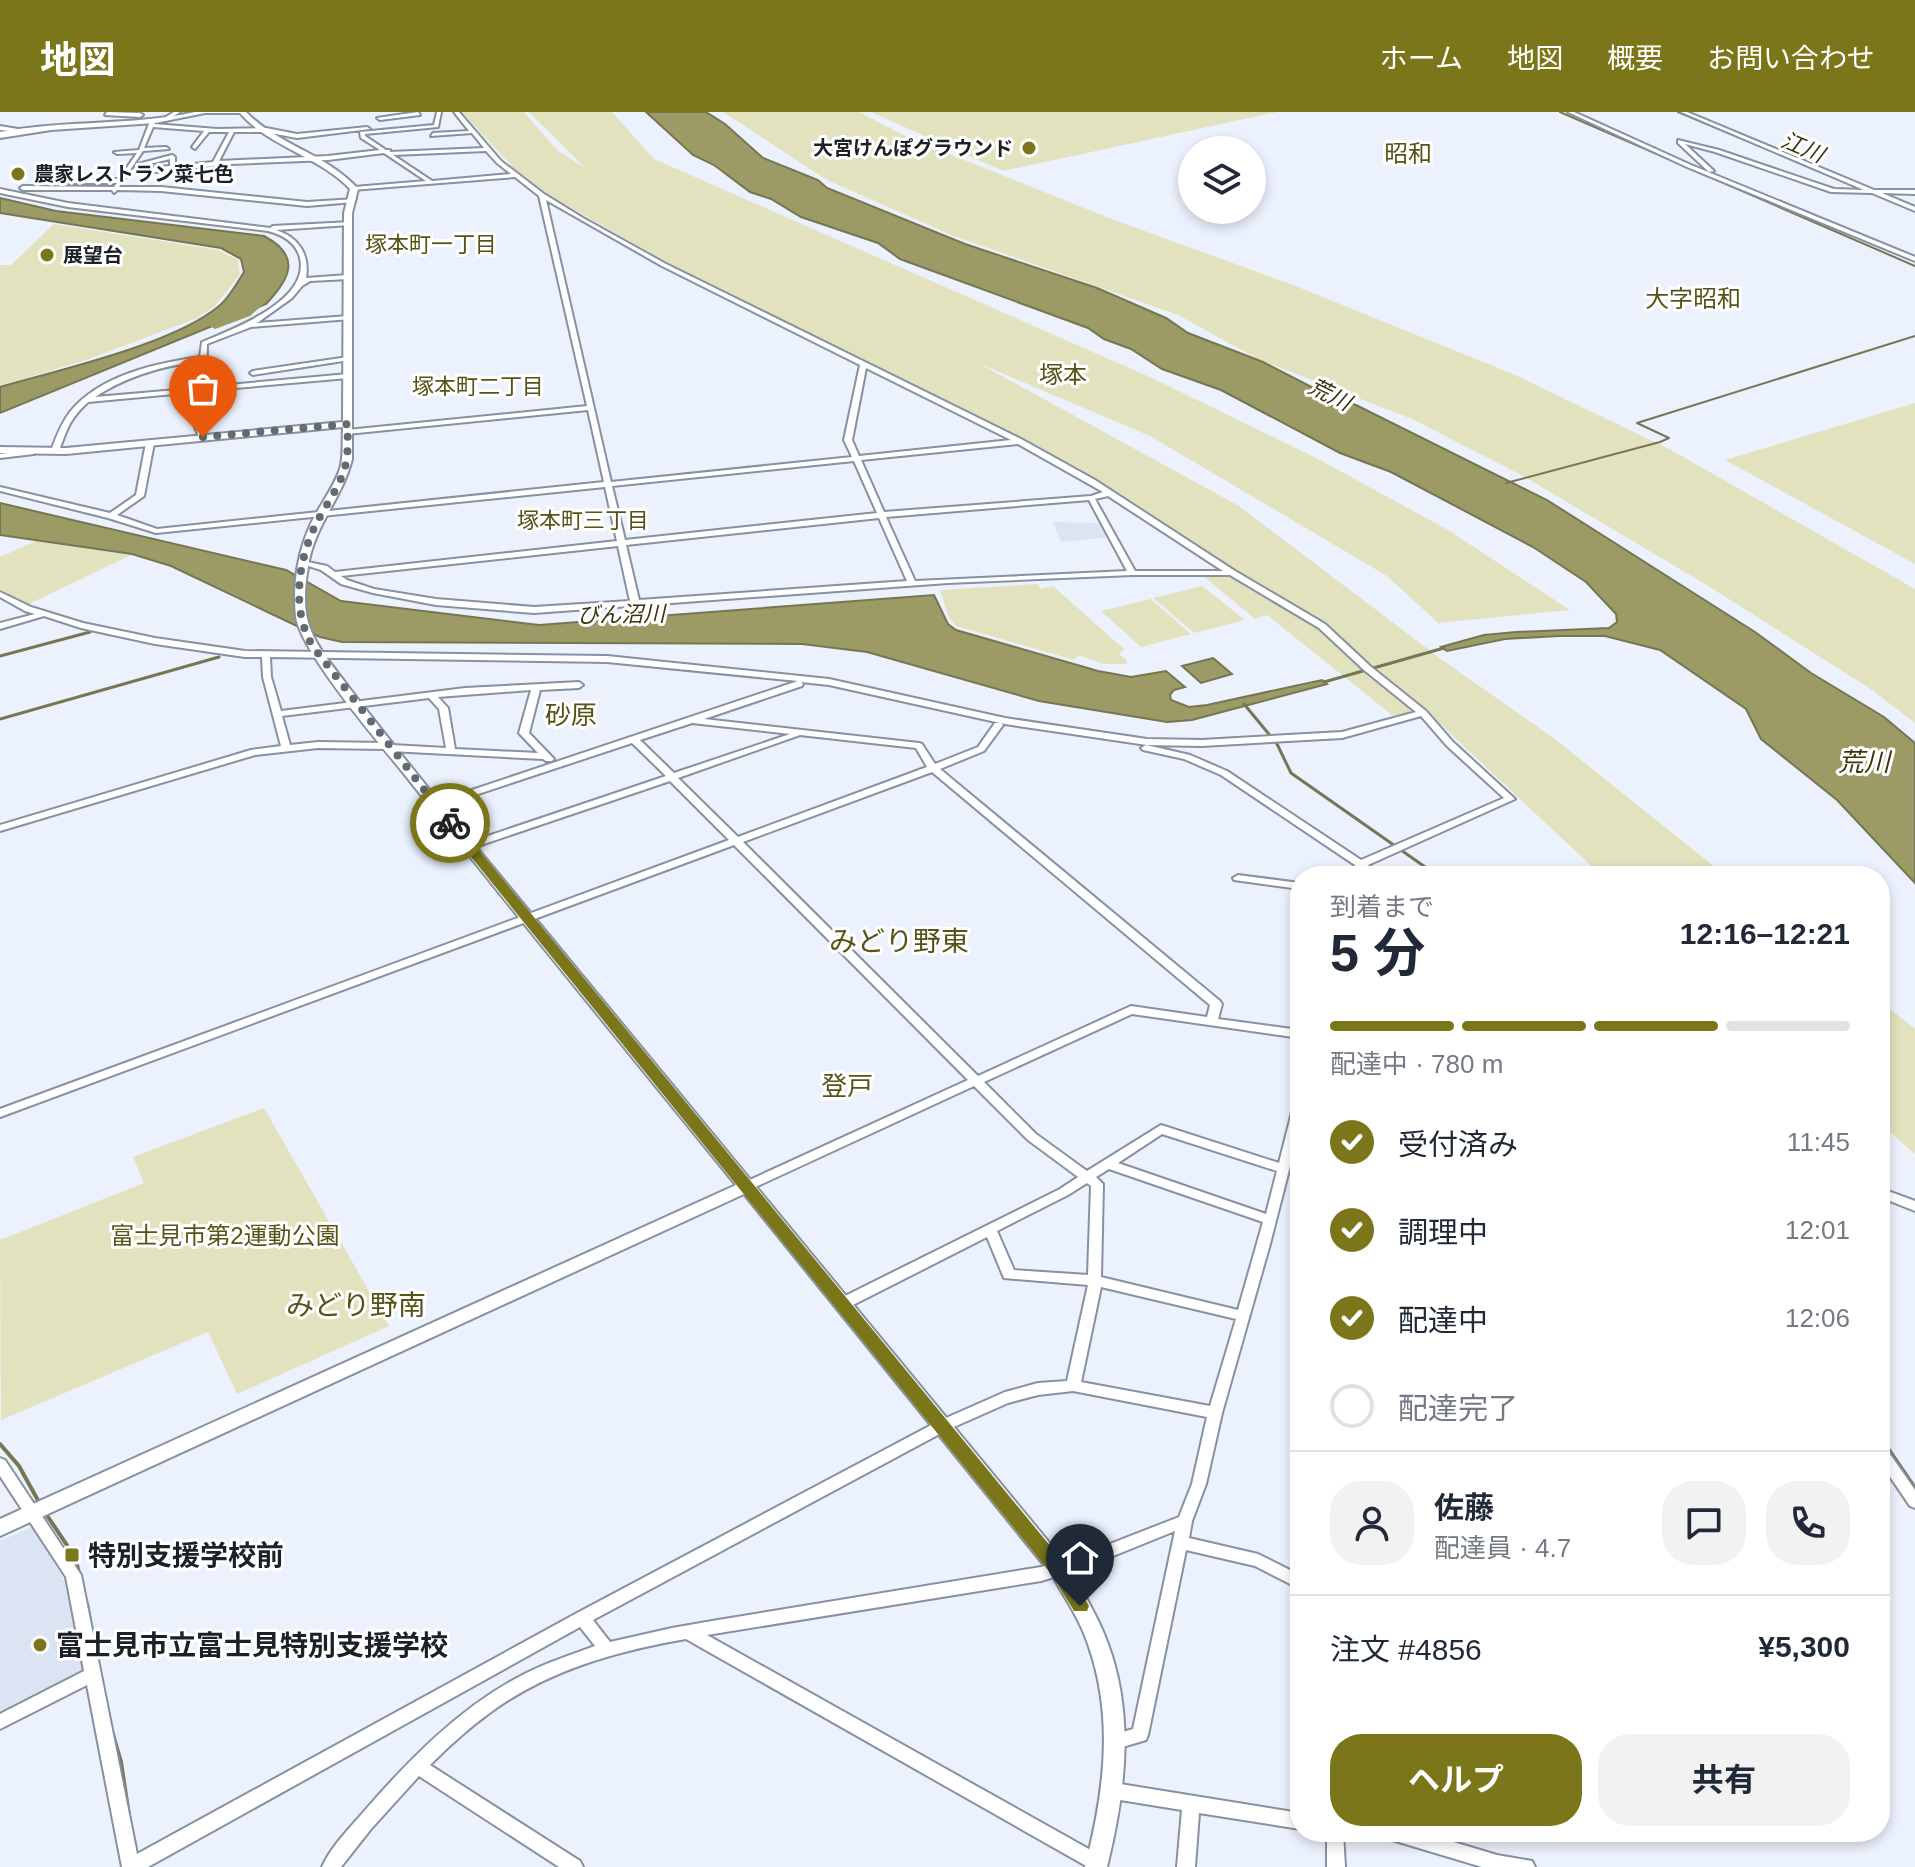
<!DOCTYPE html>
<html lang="ja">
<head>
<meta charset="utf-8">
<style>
  body { margin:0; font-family:Arial,"Noto Sans JP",sans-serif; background:#f2f2f3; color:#1f2937; height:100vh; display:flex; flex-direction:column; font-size:30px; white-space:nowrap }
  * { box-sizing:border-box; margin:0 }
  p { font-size:26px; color:#747a83 }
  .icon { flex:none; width:44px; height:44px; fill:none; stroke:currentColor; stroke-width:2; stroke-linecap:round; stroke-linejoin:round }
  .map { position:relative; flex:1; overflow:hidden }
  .panel { position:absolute; left:1290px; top:754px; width:600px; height:976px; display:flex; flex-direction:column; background:#fff; border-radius:32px; box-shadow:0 4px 12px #0003 }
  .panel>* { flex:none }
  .controls { position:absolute; left:1178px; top:24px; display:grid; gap:16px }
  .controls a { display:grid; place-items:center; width:88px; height:88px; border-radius:50%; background:#fff; box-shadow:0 4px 12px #0003; font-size:40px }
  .pin { position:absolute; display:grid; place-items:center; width:68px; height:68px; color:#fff; margin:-82px -34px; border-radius:50% 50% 50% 0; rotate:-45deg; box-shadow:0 0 8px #0007 }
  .pin .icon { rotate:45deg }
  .courier { position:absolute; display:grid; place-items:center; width:80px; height:80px; margin:-40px; border:6px solid #7b761a; border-radius:50%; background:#fff; color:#222; box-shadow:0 2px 10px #0007 }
  .headline em { font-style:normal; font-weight:700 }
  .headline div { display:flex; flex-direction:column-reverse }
  .headline { display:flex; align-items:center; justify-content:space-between; height:136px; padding:0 40px }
  h1 { font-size:52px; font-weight:700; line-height:60px }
  .bar { display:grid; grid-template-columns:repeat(4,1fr); gap:12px 8px; align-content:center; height:96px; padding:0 40px }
  .bar i { height:10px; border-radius:6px; background:#e0e1e3 }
  .bar .active { background:#7b761a }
  .bar p { grid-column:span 4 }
  .line { display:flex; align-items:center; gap:20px; padding:0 40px; border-top:2px solid #e0e1e3 }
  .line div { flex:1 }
  .round { display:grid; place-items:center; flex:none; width:84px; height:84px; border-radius:32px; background:#f2f2f3 }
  ol { padding:0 40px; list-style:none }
  li { display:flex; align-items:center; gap:24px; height:88px }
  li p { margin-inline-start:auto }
  li .icon { padding:8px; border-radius:50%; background:#7b761a; color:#fff; stroke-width:4 }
  li:last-child { color:#747a83 }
  li i { width:44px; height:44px; border:4px solid #e0e1e3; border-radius:50% }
  .primary-button { display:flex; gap:16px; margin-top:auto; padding:16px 40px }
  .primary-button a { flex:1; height:92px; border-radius:32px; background:#7b761a; color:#fff; font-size:32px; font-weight:700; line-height:92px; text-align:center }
  .primary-button a+a { background:#f2f2f3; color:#1f2937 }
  header { display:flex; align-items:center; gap:48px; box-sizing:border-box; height:112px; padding:0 40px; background:#7b761a; color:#fff }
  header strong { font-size:38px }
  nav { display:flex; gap:44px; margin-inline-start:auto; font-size:28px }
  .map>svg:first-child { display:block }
  .built { fill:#dae4f2 }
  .green { fill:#e3e2be }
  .water { fill:#9c9a65; stroke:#767652; stroke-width:2 }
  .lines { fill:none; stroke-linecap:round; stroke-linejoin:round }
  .stream-far2 { stroke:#767652; stroke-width:2 }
  .stream-far1 { stroke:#767652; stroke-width:3 }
  .stream { stroke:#767652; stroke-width:4 }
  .river { fill:#9c9a65; fill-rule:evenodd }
  .minor-casing { stroke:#8691a1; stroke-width:4 }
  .tertiary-casing { stroke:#8691a1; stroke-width:4 }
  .primary-casing { stroke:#8691a1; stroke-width:4 }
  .minor { fill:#fff; fill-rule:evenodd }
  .tertiary { fill:#fff; fill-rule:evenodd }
  .primary { fill:#fff; fill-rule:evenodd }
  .route { fill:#7b761a }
  .done { stroke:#646a72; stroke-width:8; stroke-dasharray:0 14.4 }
  .poi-dot { fill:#7b761a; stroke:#fff; stroke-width:3 }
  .labels { text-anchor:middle; stroke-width:6; stroke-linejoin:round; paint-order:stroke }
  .far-poi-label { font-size:20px; font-weight:bold; fill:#1c2127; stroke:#fff; text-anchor:start }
  .far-water-label { font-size:22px; font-style:italic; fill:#383509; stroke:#fff }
  .far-neighbourhood-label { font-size:22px; fill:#575316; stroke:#fff }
  .far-quarter-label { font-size:24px; fill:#575316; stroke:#fff }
  .park-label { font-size:24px; fill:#585416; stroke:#fff }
  .neighbourhood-label { font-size:26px; fill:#575316; stroke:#fff }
  .water-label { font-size:26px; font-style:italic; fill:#383509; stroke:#fff }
  .quarter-label { font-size:28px; fill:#575316; stroke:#fff }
  .near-poi-label { font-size:28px; font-weight:bold; fill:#1c2127; stroke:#fff; text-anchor:start }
</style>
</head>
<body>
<header>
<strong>地図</strong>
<nav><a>ホーム</a><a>地図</a><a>概要</a><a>お問い合わせ</a></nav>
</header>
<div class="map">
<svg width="1915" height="1755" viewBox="0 0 1915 1755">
  <rect width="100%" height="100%" fill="#ebf2fd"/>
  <g class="built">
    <path d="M1053,410L1103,411L1111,425L1061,430Z"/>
    <path d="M32,1415L64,1468L85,1562L0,1605V1429Z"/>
  </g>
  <g class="green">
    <path d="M462,0H524L557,38L585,56L529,0H612L654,47L1152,266L1318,347L1448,418L1570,498L1438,511L1387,464L1150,324L978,251L1239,394L1441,547L1555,627L1726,764H1602L1437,609L1392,603L1267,503L1255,507L1202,463L1232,459L1146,401L1008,319L687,162L547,82L519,62Z"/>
    <path d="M723,0H859L909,26L1109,106L1293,173L1513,262L1671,338L1915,477V611L1872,578L1705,472L1523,364L1412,307L1258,247L1178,203L951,123L827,68Z"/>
    <path d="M871,0H1277L1003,59Z"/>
    <path d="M54,112L218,138L238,148L240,162L215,194L197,206L89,247L0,274V153H11Z"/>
    <path d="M1915,291V452L1725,348Z"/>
    <path d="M36,429L131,443L27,493L0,477V445Z"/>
    <path d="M1037,472L1041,477L1053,474L1124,537L1119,542L1127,548L1126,552H1103L1079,543L1074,548L956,514L949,506L940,478Z"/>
    <path d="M1202,474L1245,508L1194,521L1153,486Z"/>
    <path d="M1151,487L1191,522L1141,535L1101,499Z"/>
    <path d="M1880,889L1915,917V1042L1880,1011Z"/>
    <path d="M264,996L389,1214L237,1282L208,1220L1,1308L0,1128L144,1071L133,1045Z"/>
  </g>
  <g class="water">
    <path d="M646,0H706L725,12L763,46L818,68L827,76L965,132L1097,176L1166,206L1188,221L1263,250L1329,284L1356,293L1547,388L1755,520L1811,561L1884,605L1915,631V771L1837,688L1761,627L1746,597L1660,538L1605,524H1559L1505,527L1447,539L1441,535L1484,523L1516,520L1609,516L1617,510L1616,502L1586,470L1533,435L1391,360L1340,341L1221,278L1162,257L1131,237L1104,227L1088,216L900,147L878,131L801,105L771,87L750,80L714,53L693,43Z"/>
    <path d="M0,86L56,99L264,124C302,144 290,167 266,192L0,301V275C59,258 174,232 219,194C229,186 237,171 244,160L241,147L221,136L0,101Z"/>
    <path d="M0,391L286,458L341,489L539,513L934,483L948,512L956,518L1098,559L1131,565L1166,559L1185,575L1174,578L1170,583L1171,588L1189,595L1207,593L1322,568L1327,572L1192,608L1167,610L1039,589L867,540L802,532L342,530L320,525L171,454L132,442L0,423Z"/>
    <path d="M1213,546L1232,562L1201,571L1182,554Z"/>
  </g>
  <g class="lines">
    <g class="stream-far2">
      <path d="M1560,0L1915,154"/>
      <path d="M1678,0L1915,99"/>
      <path d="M1506,371L1660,330L1669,326L1637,311L1915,224"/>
    </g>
    <g class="stream-far1">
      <path d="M0,544L90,520"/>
      <path d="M1324,570L1444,536"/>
      <path d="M1244,592L1277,632L1291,661L1438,764"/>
      <path d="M0,607L219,545"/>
    </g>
    <g class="stream">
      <path d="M1880,1325L1915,1376"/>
      <path d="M0,1332L19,1354L40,1392"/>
      <path d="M46,1402L75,1445L79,1461"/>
      <path d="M87,1492L96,1543"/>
      <path d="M112,1619L121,1650L130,1710"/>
    </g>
    <path class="river" d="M261,184L270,186L250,204L215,217L210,214L242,200Z"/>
    <defs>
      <g id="minor">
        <path d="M107,0L140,1L143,3L140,5L105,3Z"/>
        <path d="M174,0H180L166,9L161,8Z"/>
        <path d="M203,0H244L242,1H205Z"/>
        <path d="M418,0L420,3L380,8L377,6Z"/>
        <path d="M437,0H441L438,15L365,22V24L386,38H390V40L484,36L472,21L431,24L433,21L469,19L454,0H459L501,49L544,82L583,106L666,152L1021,327L1095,368L1235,459L1325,512L1370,554L1426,599L1453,630L1515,687L1368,753L1383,764H1371L1362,758L1358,764H1348L1355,753L1221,663L1184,647L1143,638L1141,636L1146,633L1190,643L1227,659L1361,748L1504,686L1447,634L1421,604L1342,626L1202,634L1147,633L1005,612L829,573L801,570L803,572L802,574L704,607L919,631L922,632L935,652L978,635L995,611H1001L1003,613L984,639L940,657L1220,889L1222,892L1218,907L1300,918V926L1132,902L984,970L1036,1022L1087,1059L1161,1013L1279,1051L1294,992L1296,989L1300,988V1015L1270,1132L1222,1301L1206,1372L1192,1409L1189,1426L1258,1442L1300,1463V1477L1255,1454L1186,1438L1148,1623L1146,1628L1116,1637L1110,1634L1108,1629L1110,1624L1133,1617L1175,1419L1081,1457L1041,1469L707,1523L1103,1745L1105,1751L1104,1755H1088L686,1527C617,1539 548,1558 491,1600C469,1616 449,1634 430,1653L580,1749L583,1755H559L419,1664L371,1717L341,1755H322C331,1734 352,1714 367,1696C409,1648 458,1598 515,1567C540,1553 567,1544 595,1534L580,1515L148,1755H122L87,1573L0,1617V1602L84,1559L66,1465L0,1364V1346L5,1348L81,1463L137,1742L577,1501L937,1310L1005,1280L1038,1271L1067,1269L1088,1173L1004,1166L987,1125L847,1196L842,1197L837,1196L835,1192L837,1188L1060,1077L1078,1065L1028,1028L974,974L751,1077H743L741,1074L743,1071L968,968L734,733L0,1005V997L729,728L670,669L472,736H464L463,734L464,732L666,664L632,631L439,695H433L431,693L433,691L798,569L607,550L270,545L271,565L281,599L465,576L579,570L583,573L579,576L540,578L529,621L554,647L552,649H546L543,647L390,639L386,637L318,636L255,643L0,719V713L251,638L281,634L263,565L262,545H245L155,532L81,516L44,504L0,517V511L35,502L25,499L0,485V480L31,495L83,511L155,526L245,539L607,544L829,567L1005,606L1147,627L1202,628L1342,620L1416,600L1364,558L1319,516L1230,463H1132L948,471L534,501L436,493L373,481L341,472L321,458L299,451L303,449L327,454L335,460L617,429L605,375L156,421L108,406L0,379V375L110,401L136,383L146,331L150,329L154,331L144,384L117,403L157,417L604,370L588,298L347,322L343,320L347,318L587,294L539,84L515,65L352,78L354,75L426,69L384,41L328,48L230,52L173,59L128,61L119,75H161L307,90L356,87L354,90L307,94L161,79L117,78L114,81L112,78H23L20,76L23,74L114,75L117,71H70L67,69L70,67H119L137,41L117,42L114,40L139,38L150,9L153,7L156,9L154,12L217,17L266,16L297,22L367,15L370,17L297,26L265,20H234L219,49L328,44L380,38L361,26L360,20L434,13ZM153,15L204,19L192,35L195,37L209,20H229L213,50L175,54V45L172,43L138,52L141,54L170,47V54L130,58L143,39L169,37L166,35L144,36ZM486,39L497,51L511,62L432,69L393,43ZM546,88L662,154L860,253L844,328L852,345L611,370ZM866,256L1011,328L859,344L852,328ZM1018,332L1103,380L1091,384L884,400L861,348ZM854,349L877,401L625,428L612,374ZM1108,384L1223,459H1135L1095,387ZM1089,388L1127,459L915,469L886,405ZM879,406L907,469L639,488L626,433ZM618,434L630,489L534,495L436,487L374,477L347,468L341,464ZM531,578L519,621L538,641L455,637L448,596L438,585ZM429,586L439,597L446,636L392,633L388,631L318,630L290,633L282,604ZM692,611L790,622L674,661L640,628ZM800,623L916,636L927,655L738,725L678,666ZM932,660L1210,893L1207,905L1131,894L978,964L743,730ZM1162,1022L1277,1059L1266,1102L1118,1051ZM1109,1057L1263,1110L1238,1198L1101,1165L1103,1072L1096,1065ZM1087,1071L1091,1074L1088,1163L1014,1158L997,1119L1068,1083ZM1101,1175L1236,1207L1210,1294L1081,1270ZM1073,1279L1207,1305L1192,1372L1179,1405L1074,1446L1041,1455L712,1509L672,1516L610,1530L593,1508L947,1318L1008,1291L1038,1283Z"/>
        <path d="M1568,0H1574L1691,53L1915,145V149L1687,55Z"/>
        <path d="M1681,0H1687L1874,78H1915V82L1882,81L1915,95V99L1872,81L1831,80L1715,40L1685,32L1714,59L1709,60L1678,31V28L1719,38L1834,77L1864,78Z"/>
        <path d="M0,77L68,91L270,116L273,114L351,110V112L349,113L276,118C298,125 310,142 306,166L348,163L351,165L348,167L310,169L302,174L292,186L257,211L348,204L350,205V207L251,215L207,232L206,275L348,262L351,264L348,266L224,277L221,289L200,308L207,325L203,327L199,325L192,308L216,287L217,278L88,290C68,309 68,316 58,341H52L51,339C56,325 61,312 70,300C100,263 156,251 200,245L202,230C233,217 310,189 300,146C296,130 283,123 268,119L68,95L0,81ZM200,249V276L95,285C127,264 162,254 200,249Z"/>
        <path d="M348,245L350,246V248L253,263L250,261L253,259Z"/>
        <path d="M31,338L35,340L34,342L0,346V342Z"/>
        <path d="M1238,763L1300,771V777L1234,768L1233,766Z"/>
        <path d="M1880,1076L1915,1089V1099L1880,1085Z"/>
        <path d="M1880,1333L1885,1335L1915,1378V1396L1910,1394L1880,1350Z"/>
        <path d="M1114,1671L1300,1701V1717L1199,1701L1195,1755H1177L1182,1698L1114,1687L1108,1685L1106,1679L1108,1673Z"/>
        <path d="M1327,1720H1343L1345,1755H1327Z"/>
        <path d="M1384,1720H1420L1497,1743L1532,1749L1535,1755H1482L1392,1728L1386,1726Z"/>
      </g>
      <g id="tertiary">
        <path d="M239,0H246C278,33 327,42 358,77L352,101V347C343,385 313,415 308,455C305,472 303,493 308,510C315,535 335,556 350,577C390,629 431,680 473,731L1066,1451C1081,1477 1098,1504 1108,1532C1135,1605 1125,1682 1107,1755H1085C1104,1682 1114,1607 1089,1535C1081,1509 1065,1486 1052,1463L744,1082L0,1424V1407L736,1073C625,936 514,801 405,663C380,632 301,540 296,505C293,475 297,444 309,416C317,396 333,378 340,357C344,344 342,329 343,315L66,342L0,341V335L66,336L343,310L344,101L350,77C319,44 269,35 239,0Z"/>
        <path d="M0,14L24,18L21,20L0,18Z"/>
      </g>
      <path id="primary" d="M195,0H210L155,11L51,18L0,26V20C64,8 131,14 195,0Z"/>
    </defs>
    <use href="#minor" class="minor-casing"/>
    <use href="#tertiary" class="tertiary-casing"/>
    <use href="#primary" class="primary-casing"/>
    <use href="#minor" class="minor"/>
    <use href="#tertiary" class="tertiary"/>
    <use href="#primary" class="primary"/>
  </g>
  <path class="route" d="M446,709H455L1065,1452L1089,1494L1087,1499H1074L1052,1463L446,714Z"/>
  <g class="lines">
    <path class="done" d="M203,325L348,312C347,326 349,341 345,355C340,374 326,393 317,410C298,447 290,500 314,536L450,711"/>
  </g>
  <g class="poi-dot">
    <circle cx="1029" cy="36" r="8"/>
    <circle cx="18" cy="62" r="8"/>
    <circle cx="47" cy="143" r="8"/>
    <rect x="64" y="1435" width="16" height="16" rx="4"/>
    <circle cx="40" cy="1533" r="8"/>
  </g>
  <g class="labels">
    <g class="far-poi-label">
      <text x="1013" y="43" text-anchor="end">大宮けんぽグラウンド</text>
      <text x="34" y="69">農家レストラン菜七色</text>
      <text x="63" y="150">展望台</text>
    </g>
    <g class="far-water-label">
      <text transform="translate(1803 35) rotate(23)" y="8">江川</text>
      <text transform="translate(1330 282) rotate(26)" y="8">荒川</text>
      <text transform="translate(621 502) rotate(-1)" y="8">びん沼川</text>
    </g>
    <g class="far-neighbourhood-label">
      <text x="431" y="140">塚本町一丁目</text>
      <text x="478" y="282">塚本町二丁目</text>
      <text x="583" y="416">塚本町三丁目</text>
    </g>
    <g class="far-quarter-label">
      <text x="1408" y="50">昭和</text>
      <text x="1693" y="195">大字昭和</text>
      <text x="1063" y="271">塚本</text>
    </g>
    <g class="park-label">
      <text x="225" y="1132">富士見市第2運動公園</text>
    </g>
    <g class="neighbourhood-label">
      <text x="571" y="612">砂原</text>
      <text x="847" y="983">登戸</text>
    </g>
    <g class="water-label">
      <text x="1864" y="659">荒川</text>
    </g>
    <g class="quarter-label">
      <text x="899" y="839">みどり野東</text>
      <text x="356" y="1203">みどり野南</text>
    </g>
    <g class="near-poi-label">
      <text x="88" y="1453">特別支援学校前</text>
      <text x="56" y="1543">富士見市立富士見特別支援学校</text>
    </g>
  </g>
</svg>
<div class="controls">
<a><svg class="icon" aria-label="layers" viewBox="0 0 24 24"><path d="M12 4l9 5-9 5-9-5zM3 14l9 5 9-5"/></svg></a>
</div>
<div class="pin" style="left:203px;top:325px;background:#ea580c"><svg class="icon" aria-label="bag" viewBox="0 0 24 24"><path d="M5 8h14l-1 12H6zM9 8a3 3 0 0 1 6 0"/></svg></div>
<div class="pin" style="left:1080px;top:1494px;background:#1f2937"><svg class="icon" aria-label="home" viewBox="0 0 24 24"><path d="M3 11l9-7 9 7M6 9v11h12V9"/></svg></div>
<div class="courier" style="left:450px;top:711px"><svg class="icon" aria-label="bike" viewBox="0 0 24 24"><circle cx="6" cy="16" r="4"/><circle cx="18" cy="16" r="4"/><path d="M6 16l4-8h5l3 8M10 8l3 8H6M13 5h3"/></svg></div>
<section class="panel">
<div class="headline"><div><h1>5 分</h1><p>到着まで</p></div><em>12:16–12:21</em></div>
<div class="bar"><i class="active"></i><i class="active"></i><i class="active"></i><i></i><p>配達中 · 780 m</p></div>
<ol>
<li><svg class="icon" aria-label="check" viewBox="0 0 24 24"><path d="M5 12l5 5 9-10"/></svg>受付済み<p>11:45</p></li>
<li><svg class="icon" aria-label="check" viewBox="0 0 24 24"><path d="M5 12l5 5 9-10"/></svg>調理中<p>12:01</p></li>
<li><svg class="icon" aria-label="check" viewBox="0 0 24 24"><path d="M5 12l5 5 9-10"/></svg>配達中<p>12:06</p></li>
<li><i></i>配達完了</li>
</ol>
<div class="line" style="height:144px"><a class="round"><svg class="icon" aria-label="person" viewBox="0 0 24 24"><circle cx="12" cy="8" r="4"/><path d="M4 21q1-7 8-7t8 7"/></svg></a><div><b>佐藤</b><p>配達員 · 4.7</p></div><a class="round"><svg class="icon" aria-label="chat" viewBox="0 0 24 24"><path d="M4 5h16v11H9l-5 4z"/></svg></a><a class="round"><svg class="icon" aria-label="phone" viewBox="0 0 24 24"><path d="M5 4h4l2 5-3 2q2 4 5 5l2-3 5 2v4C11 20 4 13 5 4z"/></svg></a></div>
<div class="line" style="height:104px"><div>注文 #4856</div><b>¥5,300</b></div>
<div class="primary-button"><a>ヘルプ</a><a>共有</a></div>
</section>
</div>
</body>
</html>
